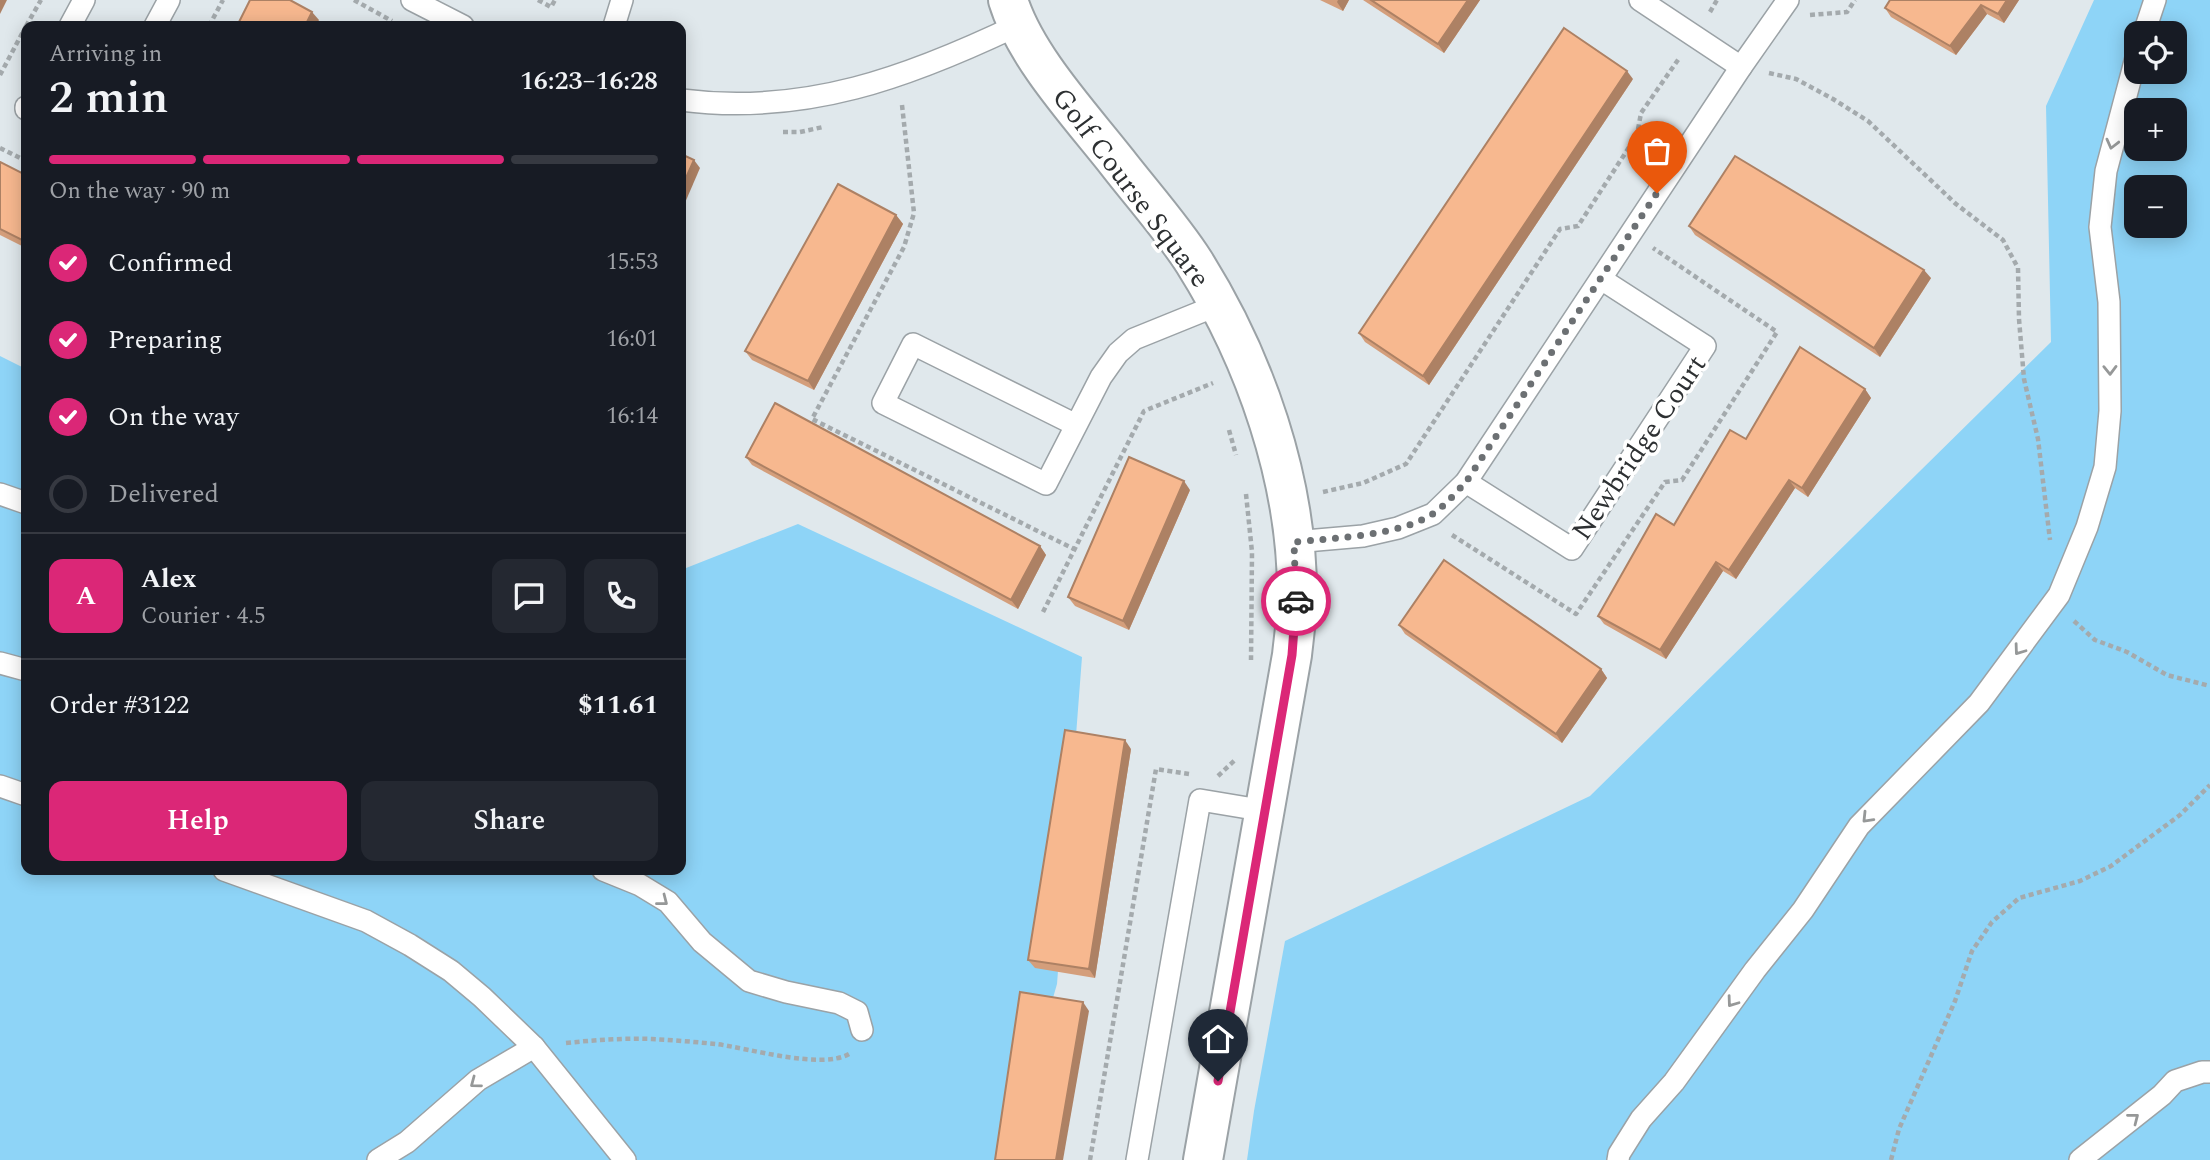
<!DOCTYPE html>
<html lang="en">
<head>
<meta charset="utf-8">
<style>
  body { margin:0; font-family:Spectral,serif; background:#242831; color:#f1f3f6; height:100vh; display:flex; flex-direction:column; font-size:26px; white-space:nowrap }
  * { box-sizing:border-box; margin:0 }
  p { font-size:23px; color:#9ea1a6 }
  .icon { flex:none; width:38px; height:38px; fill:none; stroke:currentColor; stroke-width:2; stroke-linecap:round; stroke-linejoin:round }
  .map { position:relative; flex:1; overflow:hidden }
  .details { position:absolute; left:21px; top:21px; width:665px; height:854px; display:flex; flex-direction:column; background:#171b24; border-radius:14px; box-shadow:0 4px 18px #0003 }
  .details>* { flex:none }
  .fabs { position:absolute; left:2124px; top:21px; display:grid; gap:14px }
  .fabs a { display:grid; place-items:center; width:63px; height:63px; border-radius:14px; background:#171b24; box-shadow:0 4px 18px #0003; font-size:35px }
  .pin { position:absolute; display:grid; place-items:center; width:60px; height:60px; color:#fff; margin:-72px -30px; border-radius:50% 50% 50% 0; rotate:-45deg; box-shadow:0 0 7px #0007 }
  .pin .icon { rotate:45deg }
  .courier { position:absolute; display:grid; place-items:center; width:70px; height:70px; margin:-35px; border:5px solid #db2777; border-radius:50%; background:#fff; color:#222; box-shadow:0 2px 9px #0007 }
  .overview em { font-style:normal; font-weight:600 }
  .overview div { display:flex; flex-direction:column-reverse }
  .overview { display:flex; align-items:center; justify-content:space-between; height:119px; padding:0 28px }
  h1 { font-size:46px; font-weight:600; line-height:52px }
  .bar { display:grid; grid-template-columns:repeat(4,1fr); gap:10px 7px; align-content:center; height:84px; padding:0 28px }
  .bar i { height:9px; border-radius:5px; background:#363941 }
  .bar .on { background:#db2777 }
  .bar p { grid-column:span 4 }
  .line { display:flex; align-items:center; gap:18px; padding:0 28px; border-top:2px solid #363941 }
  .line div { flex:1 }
  .round { display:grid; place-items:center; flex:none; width:74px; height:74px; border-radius:14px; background:#242831 }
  ol { padding:0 28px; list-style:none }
  li { display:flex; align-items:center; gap:21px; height:77px }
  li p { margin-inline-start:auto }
  li .icon { padding:7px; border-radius:50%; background:#db2777; color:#fff; stroke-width:4 }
  li:last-child { color:#9ea1a6 }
  li i { width:38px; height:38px; border:4px solid #363941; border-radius:50% }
  .button { display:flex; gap:14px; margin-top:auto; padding:14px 28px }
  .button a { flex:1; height:80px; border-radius:14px; background:#db2777; color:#fff; font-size:28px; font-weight:600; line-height:80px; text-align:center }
  .button a+a { background:#242831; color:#f1f3f6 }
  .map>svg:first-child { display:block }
  .green { fill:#8ed4f7; fill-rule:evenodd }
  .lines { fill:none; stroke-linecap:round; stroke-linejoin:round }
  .service-casing { stroke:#9ba2a6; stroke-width:24 }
  .minor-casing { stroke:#9ba2a6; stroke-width:42 }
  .path { stroke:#a4aaad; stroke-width:4.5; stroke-dasharray:5 3.5; stroke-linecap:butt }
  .service { stroke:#fff; stroke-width:21 }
  .minor { stroke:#fff; stroke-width:38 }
  .wall { fill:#d49e7b }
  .shaded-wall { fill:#ad8164 }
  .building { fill:#f7b88f; stroke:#ad8164; stroke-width:2 }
  .oneway { stroke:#969898 }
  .done { stroke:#6c7073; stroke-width:7; stroke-dasharray:0 12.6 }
  .route { stroke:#db2777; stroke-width:9 }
  .labels { text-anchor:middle; stroke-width:7; stroke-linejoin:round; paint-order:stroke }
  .street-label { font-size:28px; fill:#2d3032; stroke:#fff }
</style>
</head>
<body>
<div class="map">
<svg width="2210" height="1160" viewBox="0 0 2210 1160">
  <rect width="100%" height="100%" fill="#e0e8ec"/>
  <g class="green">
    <path d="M2094,0H2210V1160H1247L1254,1111L1285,941L1590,796L2051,342L2046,106ZM2137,33H2175V72H2137ZM2137,110H2175V149H2137ZM2137,187H2175V226H2137Z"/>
    <path d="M0,356L26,369V870H681V570L798,524L1082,657L1057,984L1006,1160H0Z"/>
  </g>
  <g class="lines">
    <defs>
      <g id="service">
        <path d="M412,0L463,26"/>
        <path d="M1640,0L1741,67"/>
        <path d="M70,26L84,0"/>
        <path d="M155,26L169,0"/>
        <path d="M614,26L622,0"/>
        <path d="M2144,33L2155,0"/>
        <path d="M681,100C805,116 909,77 1018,25"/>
        <path d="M26,107V109"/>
        <path d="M1076,425L913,344L883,403L1046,484L1101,377L1118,353L1134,339L1218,305"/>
        <path d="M1466,482L1572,549L1705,346L1601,279"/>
        <path d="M0,494L26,503"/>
        <path d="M1294,542L1363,536L1398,528L1433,514L1466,482L1741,67L1788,0"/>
        <path d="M0,663L26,670"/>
        <path d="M0,786L26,795"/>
        <path d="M224,870L366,921L410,945L451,971L482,997L534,1047L625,1160"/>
        <path d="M603,870L640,885L668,902L702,942L749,981L786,992L839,1003L857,1012L862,1030"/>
        <path d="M378,1160L407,1142L478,1080L534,1047"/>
        <path d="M1137,1160L1200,800L1266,811"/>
        <path d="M1618,1160L1619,1154L1641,1119L1674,1082L1755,970L1803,910L1859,826L1979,703L2059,595L2087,527L2105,467L2110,411L2109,302L2100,227L2106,171L2137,54"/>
        <path d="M2080,1160L2162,1095L2175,1081L2202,1072H2210"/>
      </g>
      <path id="minor" d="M1008,0C1025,56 1080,115 1117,162C1141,193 1173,229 1194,262C1255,359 1298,481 1297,597C1297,616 1294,636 1292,655L1203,1160"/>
    </defs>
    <use href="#service" class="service-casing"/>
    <use href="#minor" class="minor-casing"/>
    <g class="path">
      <path d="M354,0L392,21"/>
      <path d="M538,0L551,7L555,0"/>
      <path d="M1710,12L1717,0"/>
      <path d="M1810,15L1847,12L1855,0"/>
      <path d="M26,26L41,0"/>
      <path d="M209,26L223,0"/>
      <path d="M1769,73L1796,79L1833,99L1868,121L1956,204L2003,240L2018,268L2019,319L2024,379L2038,439L2050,540"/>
      <path d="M0,75L26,26"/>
      <path d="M902,105L914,213L904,247L812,419L1074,549"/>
      <path d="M783,132H800L823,127"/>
      <path d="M0,148L26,161"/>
      <path d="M1229,430L1236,455"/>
      <path d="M1323,492L1363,483L1406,464L1560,229L1578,226L1637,135L1641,113L1680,57"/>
      <path d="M1246,494L1252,552L1251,660"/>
      <path d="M1452,535L1576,614L1665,482L1682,480L1777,332L1653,248"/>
      <path d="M1043,612L1144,411L1213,383"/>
      <path d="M2074,621L2095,640L2127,652L2167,675L2210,686"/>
      <path d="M1218,776L1235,760"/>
      <path d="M566,1043C595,1040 623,1038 652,1039C673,1040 695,1042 716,1044C748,1048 821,1070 849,1054"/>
      <path d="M1090,1160L1156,769L1189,774"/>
      <path d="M1891,1160L1899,1129L1955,1001L1972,951L1992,922L2019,898L2080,881L2111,866L2180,815L2210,785"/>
    </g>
    <use href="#service" class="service"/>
    <use href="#minor" class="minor"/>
  </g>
  <g class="wall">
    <path d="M1320,0H1349L1343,11Z"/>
    <path d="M1363,0H1480L1444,53Z"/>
    <path d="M2019,0L2004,23L1987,14L1956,55L1891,17L1885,8Z"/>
    <path d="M1633,79L1429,385L1365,342L1359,333Z"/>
    <path d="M0,162L26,175V248L0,235Z"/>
    <path d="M896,215L903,224L814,390L752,360L745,351Z"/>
    <path d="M1689,226L1931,278L1880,357L1695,235Z"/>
    <path d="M1865,389L1871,398L1808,497L1795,488L1736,579L1723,571L1666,659L1604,624L1598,616L1746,439Z"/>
    <path d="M746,457L1040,546L1046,555L1018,609L752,465Z"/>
    <path d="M1190,490L1129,630L1075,606L1068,597Z"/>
    <path d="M1399,625L1601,669L1607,678L1562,743L1405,634Z"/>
    <path d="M1131,749L1095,978L1035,968L1028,960Z"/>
  </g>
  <g class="shaded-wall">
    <path d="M0,0H7L0,14Z"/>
    <path d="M1338,0H1349L1343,11L1337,2Z"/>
    <path d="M1468,0H1480L1444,53L1438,44Z"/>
    <path d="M2007,0H2019L2004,23L1998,14Z"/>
    <path d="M1981,5L1987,14L1956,55L1950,46Z"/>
    <path d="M312,12L319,20L316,26H305Z"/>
    <path d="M1627,71L1633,79L1429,385L1423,376Z"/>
    <path d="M694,160L700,168L681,212V189Z"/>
    <path d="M896,215L903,224L814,390L808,381Z"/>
    <path d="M1924,270L1931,278L1880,357L1874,348Z"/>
    <path d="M1865,389L1871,398L1808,497L1802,488Z"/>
    <path d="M1789,480L1795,488L1736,579L1729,570Z"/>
    <path d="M1184,481L1190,490L1129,630L1123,621Z"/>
    <path d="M1040,546L1046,555L1018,609L1011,600Z"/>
    <path d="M1716,562L1723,571L1666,659L1660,650Z"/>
    <path d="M1601,669L1607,678L1562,743L1556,734Z"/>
    <path d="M1125,740L1131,749L1095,978L1089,969Z"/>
    <path d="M1083,1002L1089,1011L1063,1160H1056Z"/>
  </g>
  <g class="building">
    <path d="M250,0H290L312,12L305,26H237Z"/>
    <path d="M1371,0H1468L1438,44Z"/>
    <path d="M1890,0H2007L1998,14L1981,5L1950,46L1885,8Z"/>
    <path d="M1564,28L1627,71L1423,376L1359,333Z"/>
    <path d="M681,154L694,160L681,189Z"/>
    <path d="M1735,156L1924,270L1874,348L1689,226Z"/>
    <path d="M0,162L26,175V242L0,229Z"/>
    <path d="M838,184L896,215L808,381L745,351Z"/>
    <path d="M1800,347L1865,389L1802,488L1789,480L1729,570L1716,562L1660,650L1598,616L1656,514L1674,525L1730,430L1746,439Z"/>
    <path d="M775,403L1040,546L1011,600L746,457Z"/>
    <path d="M1129,457L1184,481L1123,621L1068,597Z"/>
    <path d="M1444,560L1601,669L1556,734L1399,625Z"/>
    <path d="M1065,730L1125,740L1089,969L1028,960Z"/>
    <path d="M1020,992L1083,1002L1056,1160H995Z"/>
  </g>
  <defs><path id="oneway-chevron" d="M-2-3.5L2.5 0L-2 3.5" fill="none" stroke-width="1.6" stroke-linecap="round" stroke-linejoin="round" transform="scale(1.75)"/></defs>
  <g class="oneway">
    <use href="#oneway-chevron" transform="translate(2112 144) rotate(104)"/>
    <use href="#oneway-chevron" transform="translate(2110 370) rotate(89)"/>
    <use href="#oneway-chevron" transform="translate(2019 650) rotate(126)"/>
    <use href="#oneway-chevron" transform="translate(1867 818) rotate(134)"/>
    <use href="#oneway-chevron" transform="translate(663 901) rotate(38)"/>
    <use href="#oneway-chevron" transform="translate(1732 1002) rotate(126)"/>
    <use href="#oneway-chevron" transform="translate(475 1083) rotate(143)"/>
    <use href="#oneway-chevron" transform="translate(2134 1118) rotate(-38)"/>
  </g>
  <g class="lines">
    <path class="done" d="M1296,601L1294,542C1334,538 1401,536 1434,513C1446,505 1456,492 1466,482L1657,193"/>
    <path class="route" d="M1218,1081L1292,655L1296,601"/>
  </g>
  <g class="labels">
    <g class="street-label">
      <text transform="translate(1132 187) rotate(53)" y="10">Golf Course Square</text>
      <text transform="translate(1638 447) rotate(-56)" y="10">Newbridge Court</text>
    </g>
  </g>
</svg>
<div class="fabs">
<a><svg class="icon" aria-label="locate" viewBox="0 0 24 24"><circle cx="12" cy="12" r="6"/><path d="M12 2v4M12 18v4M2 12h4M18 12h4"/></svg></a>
<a>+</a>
<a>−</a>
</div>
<div class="pin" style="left:1657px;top:193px;background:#ea580c"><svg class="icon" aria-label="bag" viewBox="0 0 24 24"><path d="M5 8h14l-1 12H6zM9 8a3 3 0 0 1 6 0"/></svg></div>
<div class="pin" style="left:1218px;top:1081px;background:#1f2937"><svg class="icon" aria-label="home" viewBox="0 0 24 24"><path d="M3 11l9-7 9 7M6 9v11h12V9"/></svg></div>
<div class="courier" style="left:1296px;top:601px"><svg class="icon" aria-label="car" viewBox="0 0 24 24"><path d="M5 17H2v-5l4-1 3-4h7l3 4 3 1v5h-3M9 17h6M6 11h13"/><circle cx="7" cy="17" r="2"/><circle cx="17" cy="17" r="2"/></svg></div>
<section class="details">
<div class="overview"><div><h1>2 min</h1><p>Arriving in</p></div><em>16:23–16:28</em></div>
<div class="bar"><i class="on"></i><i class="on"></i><i class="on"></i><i></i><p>On the way · 90 m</p></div>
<ol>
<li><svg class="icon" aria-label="check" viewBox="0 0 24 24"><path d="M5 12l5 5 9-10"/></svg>Confirmed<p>15:53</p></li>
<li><svg class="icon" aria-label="check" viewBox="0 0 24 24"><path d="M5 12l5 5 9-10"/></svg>Preparing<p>16:01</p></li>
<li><svg class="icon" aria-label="check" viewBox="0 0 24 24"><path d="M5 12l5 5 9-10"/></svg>On the way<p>16:14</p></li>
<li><i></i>Delivered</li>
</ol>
<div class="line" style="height:126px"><b class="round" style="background:#db2777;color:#fff">A</b><div><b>Alex</b><p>Courier · 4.5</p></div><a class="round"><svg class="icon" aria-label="chat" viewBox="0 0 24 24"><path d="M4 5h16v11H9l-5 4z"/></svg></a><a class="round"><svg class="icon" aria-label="phone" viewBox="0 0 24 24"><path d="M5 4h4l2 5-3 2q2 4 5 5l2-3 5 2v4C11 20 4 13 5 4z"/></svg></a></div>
<div class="line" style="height:91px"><div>Order #3122</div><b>$11.61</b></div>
<div class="button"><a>Help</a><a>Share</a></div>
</section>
</div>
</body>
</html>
